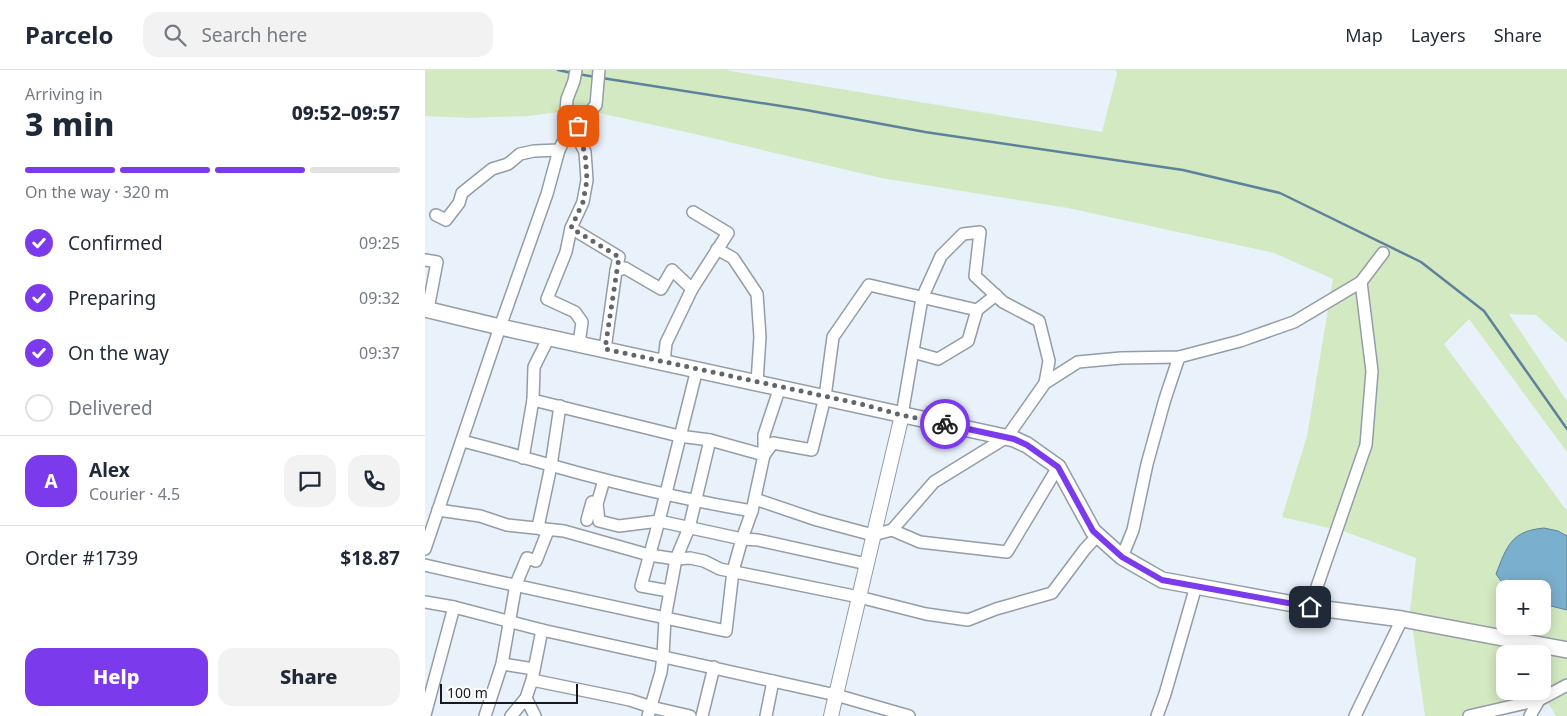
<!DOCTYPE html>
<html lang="en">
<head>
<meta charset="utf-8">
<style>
  body { margin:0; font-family:"Noto Sans",sans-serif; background:#f2f2f3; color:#1f2937; height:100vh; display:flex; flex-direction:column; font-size:19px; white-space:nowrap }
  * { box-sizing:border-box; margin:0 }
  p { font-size:16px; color:#747a83 }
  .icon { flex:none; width:28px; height:28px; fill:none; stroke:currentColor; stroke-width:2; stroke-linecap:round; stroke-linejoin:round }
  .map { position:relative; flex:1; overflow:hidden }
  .side { display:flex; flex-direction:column; background:#fff; width:425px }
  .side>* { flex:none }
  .tools { position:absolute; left:1071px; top:510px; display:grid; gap:10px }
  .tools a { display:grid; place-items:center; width:55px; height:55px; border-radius:10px; background:#fff; box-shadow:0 2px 12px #0003; font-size:25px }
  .scale { position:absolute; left:15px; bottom:12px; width:138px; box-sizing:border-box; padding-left:5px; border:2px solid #171a1d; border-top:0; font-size:14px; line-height:18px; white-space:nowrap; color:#171a1d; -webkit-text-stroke:4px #fff; paint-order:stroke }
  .pin { position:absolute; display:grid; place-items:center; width:42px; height:42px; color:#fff; margin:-21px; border-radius:10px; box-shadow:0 2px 8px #0006 }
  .courier { position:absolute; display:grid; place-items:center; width:50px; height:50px; margin:-25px; border:4px solid #7c3aed; border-radius:50%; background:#fff; color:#222; box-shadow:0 1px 6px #0007 }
  .head em { font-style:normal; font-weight:800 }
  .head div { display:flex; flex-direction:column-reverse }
  .head { display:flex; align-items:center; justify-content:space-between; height:85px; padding:0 25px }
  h1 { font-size:32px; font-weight:800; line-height:38px }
  .bar { display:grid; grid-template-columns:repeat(4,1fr); gap:8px 5px; align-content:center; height:60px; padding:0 25px }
  .bar i { height:6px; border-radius:4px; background:#e0e1e3 }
  .bar .active { background:#7c3aed }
  .bar p { grid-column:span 4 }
  .line { display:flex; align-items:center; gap:12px; padding:0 25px; border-top:1px solid #e0e1e3 }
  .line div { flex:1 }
  .round { display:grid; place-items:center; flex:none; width:52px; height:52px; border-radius:15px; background:#f2f2f3 }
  ol { padding:0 25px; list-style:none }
  li { display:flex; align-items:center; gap:15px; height:55px }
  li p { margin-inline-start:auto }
  li .icon { padding:5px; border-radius:50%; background:#7c3aed; color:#fff; stroke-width:4 }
  li:last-child { color:#747a83 }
  li i { width:28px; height:28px; border:2px solid #e0e1e3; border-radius:50% }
  .primary-button { display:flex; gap:10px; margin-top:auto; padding:10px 25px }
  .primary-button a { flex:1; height:58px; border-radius:15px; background:#7c3aed; color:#fff; font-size:20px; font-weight:800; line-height:58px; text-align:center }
  .primary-button a+a { background:#f2f2f3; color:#1f2937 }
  header { display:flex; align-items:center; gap:30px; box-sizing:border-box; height:70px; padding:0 25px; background:#fff; border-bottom:1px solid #e0e1e3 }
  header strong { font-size:24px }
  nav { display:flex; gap:28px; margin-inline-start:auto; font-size:18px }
  .search { width:350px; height:45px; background:#f2f2f3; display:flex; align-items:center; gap:12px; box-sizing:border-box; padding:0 18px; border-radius:15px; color:#747a83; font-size:19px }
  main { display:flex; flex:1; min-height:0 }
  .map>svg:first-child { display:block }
  .green { fill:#d3e9c2; fill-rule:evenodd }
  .water { fill:#7bafce; stroke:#5d8299 }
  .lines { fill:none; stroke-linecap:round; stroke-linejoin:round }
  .stream { stroke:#5d8299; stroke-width:2.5 }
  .minor-casing { stroke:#949da5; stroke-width:14 }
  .tertiary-casing { stroke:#949da5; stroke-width:16 }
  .secondary-casing { stroke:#949da5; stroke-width:18 }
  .minor { stroke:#fff; stroke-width:11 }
  .tertiary { stroke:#fff; stroke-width:14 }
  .secondary { stroke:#fff; stroke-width:15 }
  .done { stroke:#60666b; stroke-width:5; stroke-dasharray:0 9 }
  .route { stroke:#7c3aed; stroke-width:6 }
</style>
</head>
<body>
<header>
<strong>Parcelo</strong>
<div class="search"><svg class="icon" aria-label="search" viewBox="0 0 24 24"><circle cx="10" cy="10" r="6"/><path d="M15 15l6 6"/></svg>Search here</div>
<nav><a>Map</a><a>Layers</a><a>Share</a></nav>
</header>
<main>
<section class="side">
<div class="head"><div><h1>3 min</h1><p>Arriving in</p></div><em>09:52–09:57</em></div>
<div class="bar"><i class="active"></i><i class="active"></i><i class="active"></i><i></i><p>On the way · 320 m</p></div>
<ol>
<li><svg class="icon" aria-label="check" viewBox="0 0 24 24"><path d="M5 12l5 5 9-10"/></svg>Confirmed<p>09:25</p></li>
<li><svg class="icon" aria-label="check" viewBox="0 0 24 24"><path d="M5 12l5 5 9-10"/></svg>Preparing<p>09:32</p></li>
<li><svg class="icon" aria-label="check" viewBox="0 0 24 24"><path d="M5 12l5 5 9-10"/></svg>On the way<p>09:37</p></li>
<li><i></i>Delivered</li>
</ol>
<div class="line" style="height:90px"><b class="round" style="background:#7c3aed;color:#fff">A</b><div><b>Alex</b><p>Courier · 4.5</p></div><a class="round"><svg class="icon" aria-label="chat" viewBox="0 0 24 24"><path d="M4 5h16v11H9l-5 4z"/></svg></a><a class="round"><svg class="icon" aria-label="phone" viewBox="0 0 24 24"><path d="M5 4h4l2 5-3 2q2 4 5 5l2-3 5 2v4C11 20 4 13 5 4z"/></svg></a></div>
<div class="line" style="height:65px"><div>Order #1739</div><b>$18.87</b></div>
<div class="primary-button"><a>Help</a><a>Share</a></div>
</section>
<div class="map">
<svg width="1142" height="646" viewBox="0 0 1142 646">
  <rect width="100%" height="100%" fill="#e9f2fb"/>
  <path class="green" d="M0,0H300L677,62L692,4L691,0H1142V273L1111,245L1084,244L1142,331V382L1044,249L1019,274L1142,441V466L1133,461L1071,504L1082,519H1080V556H1118V534L1142,540V646H1131L1122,631L1049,646H1000L985,541L991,488L921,462L857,447L882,366L908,209L849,183L643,138L456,108L274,65L156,39L104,46L43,48L0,46ZM1080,584H1118V621H1080Z"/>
  <path class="water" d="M1119,458L1133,461L1142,466V540L1118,534V519H1082L1071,504C1082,476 1086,461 1119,458Z"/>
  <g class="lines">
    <g class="stream">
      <path d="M133,0L147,3"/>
      <path d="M153,4L170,7"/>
      <path d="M177,8L381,40L500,62L758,100L855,123L996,192L1059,241L1142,359"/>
    </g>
    <defs>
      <g id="minor">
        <path d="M151,0L149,11L142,29L140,52L149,60L160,82L162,110L158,132L146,158L141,182L122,229L150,242L157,252L154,274"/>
        <path d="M11,145L21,150L34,133L37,123L67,99L83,94L95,84L109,81L134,80"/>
        <path d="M146,158L194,187L191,201L200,198L236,219L247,200L267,219"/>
        <path d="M292,179L308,188L332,224L335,267L332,312"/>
        <path d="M0,190L12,192L3,239"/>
        <path d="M180,279L191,201"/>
        <path d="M488,282L513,289L543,271L552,240"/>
        <path d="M239,292L241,273L267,219L303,163L268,142"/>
        <path d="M108,330L254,366L285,370L339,385L348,373L387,380L400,327L408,267L444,215L552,240L571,225"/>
        <path d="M477,345L497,228L516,186L538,164L555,162L550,206L578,232L614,251L624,291L620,313"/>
        <path d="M37,371C87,383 135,399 185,411C232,423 280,433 327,441"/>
        <path d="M98,388L108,330L109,297L124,267"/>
        <path d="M330,429L392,450L448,465L467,460L509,412L582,367L620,313L653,292L696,288L754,287L815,271L869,252L936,212L958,183"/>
        <path d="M172,434L179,410"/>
        <path d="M13,440L55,446L82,455L139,461L224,485L251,489L265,488L279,491L295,499L434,527L501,544L543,550L571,539L627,523L660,479L673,465"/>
        <path d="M162,450L167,432L172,434L174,451L194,456L234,451L317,469L333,470L442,494"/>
        <path d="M467,460L495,472L582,482L633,397"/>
        <path d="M0,479L75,257L122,124L134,80L139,70L171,35L174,0"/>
        <path d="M697,487L708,460L722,394L740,329L754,287"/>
        <path d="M0,495C100,518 200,539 301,561L308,501L317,469L327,441L339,385V365L355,317"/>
        <path d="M244,521L216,516L234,451L272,299"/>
        <path d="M0,532L29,537L117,560L411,625L484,646"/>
        <path d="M885,537L941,375L947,301L936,212"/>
        <path d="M77,594L109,599"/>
        <path d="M107,610L205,630L226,637L265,646"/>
        <path d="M101,628L110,646"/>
        <path d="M0,645L29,537"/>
        <path d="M60,646L77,594L91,514L102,488L111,491L122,463L113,457L126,396L135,336"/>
        <path d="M86,646L101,628L107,610L117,560"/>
        <path d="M223,646L236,602L238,586L240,548L251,489L264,458L285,370"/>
        <path d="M277,646L289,597"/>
        <path d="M341,646L348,611"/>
        <path d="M732,646L740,624L771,516"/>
        <path d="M930,646L977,549"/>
        <path d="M1044,646L1114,630L1142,615"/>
        <path d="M1105,646L1114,630"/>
      </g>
      <path id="tertiary" d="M406,646L477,345"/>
      <path id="secondary" d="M0,239L75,257L589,369L602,375L633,397L668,461L697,487L737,510L885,537L977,549L1142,580"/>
    </defs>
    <use href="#minor" class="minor-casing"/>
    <use href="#tertiary" class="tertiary-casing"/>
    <use href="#secondary" class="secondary-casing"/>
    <use href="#minor" class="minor"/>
    <use href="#tertiary" class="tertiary"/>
    <use href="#secondary" class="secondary"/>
  </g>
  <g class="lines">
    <path class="done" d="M153,56L149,60L160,82L162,110L158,132L146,158L194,187L180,279L436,334L476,345L520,354"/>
    <path class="route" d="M520,354L589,369L602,375L633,397L668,461L697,487L737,510L885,537"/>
  </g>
</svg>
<div class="tools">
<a>+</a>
<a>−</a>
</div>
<div class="scale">100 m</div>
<div class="pin" style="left:153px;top:56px;background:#ea580c"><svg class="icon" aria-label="bag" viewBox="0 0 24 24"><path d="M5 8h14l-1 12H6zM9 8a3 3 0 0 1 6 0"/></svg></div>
<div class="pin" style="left:885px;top:537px;background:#1f2937"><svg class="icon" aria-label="home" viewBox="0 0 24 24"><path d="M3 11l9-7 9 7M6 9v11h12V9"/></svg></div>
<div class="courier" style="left:520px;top:354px"><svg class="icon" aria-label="bike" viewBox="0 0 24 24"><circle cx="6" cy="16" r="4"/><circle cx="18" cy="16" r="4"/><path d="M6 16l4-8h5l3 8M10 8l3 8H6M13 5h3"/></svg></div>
</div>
</main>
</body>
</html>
